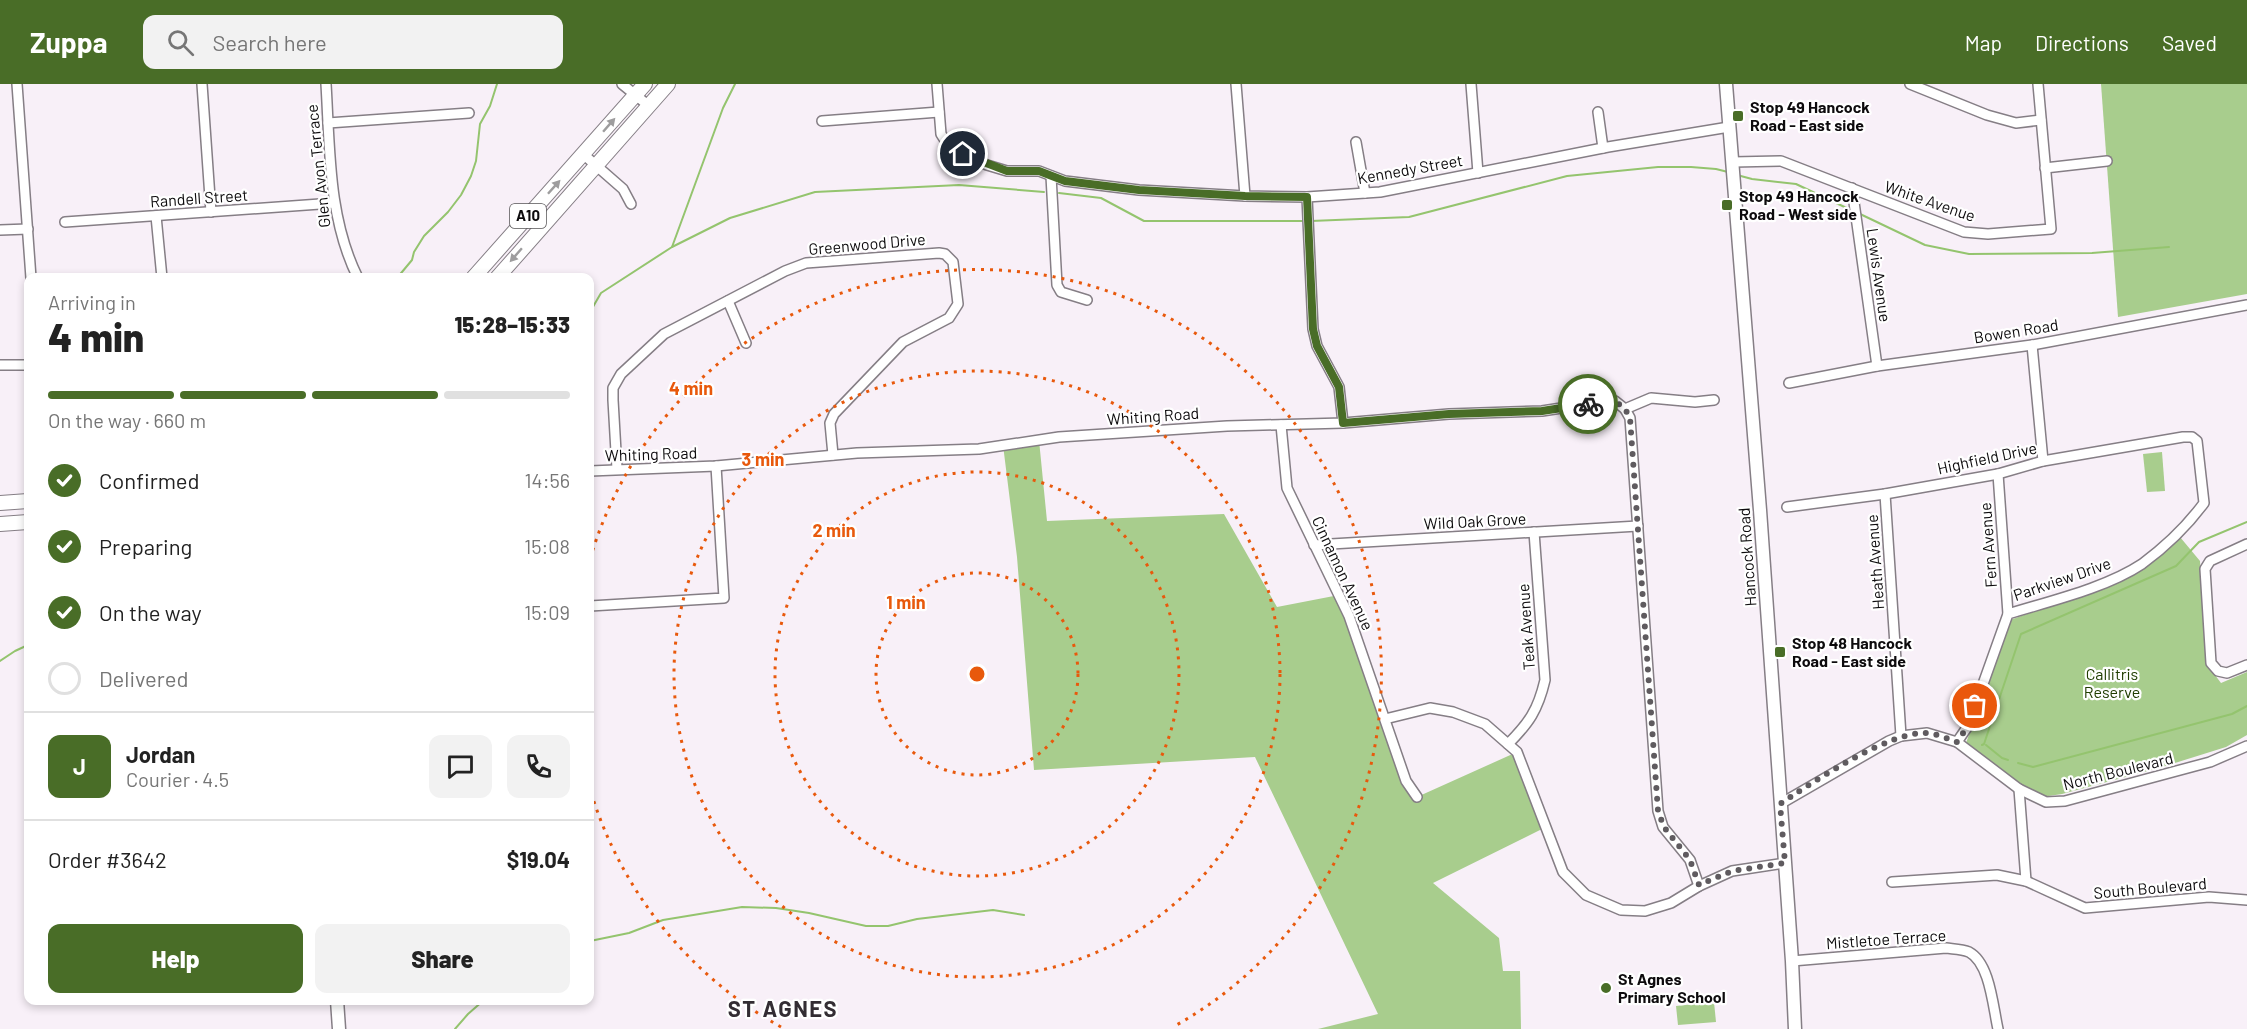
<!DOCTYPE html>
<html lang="en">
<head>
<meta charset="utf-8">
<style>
  body { margin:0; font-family:Barlow,sans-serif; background:#f2f2f2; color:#222; height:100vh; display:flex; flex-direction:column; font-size:22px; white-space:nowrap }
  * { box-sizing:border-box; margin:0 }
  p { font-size:20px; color:#767676 }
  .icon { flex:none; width:33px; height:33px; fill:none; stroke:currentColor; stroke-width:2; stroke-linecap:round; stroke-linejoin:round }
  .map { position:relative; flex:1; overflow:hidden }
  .side { position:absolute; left:24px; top:189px; width:570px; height:732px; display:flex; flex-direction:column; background:#fff; border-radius:12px; box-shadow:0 3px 9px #0003 }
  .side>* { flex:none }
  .pin { position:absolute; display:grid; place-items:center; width:51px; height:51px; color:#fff; margin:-26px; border:3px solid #fff; border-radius:50%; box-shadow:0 2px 6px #0007 }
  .courier { position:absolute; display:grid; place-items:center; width:60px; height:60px; margin:-30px; border:4px solid #496d27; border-radius:50%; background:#fff; color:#222; box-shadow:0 2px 8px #0007 }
  .headline em { font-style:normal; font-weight:800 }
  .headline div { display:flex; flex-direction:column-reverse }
  .headline { display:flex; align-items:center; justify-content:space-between; height:102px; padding:0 24px }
  h1 { font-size:39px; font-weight:800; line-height:45px }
  .bar { display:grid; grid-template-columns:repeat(4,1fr); gap:9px 6px; align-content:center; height:72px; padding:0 24px }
  .bar i { height:8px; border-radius:4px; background:#e0e0e0 }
  .bar .on { background:#496d27 }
  .bar p { grid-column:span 4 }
  .line { display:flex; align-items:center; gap:15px; padding:0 24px; border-top:2px solid #e0e0e0 }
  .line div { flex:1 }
  .round { display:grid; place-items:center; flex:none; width:63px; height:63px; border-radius:12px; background:#f2f2f2 }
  ol { padding:0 24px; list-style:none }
  li { display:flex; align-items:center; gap:18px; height:66px }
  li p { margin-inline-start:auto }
  li .icon { padding:6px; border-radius:50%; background:#496d27; color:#fff; stroke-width:4 }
  li:last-child { color:#767676 }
  li i { width:33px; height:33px; border:3px solid #e0e0e0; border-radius:50% }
  .primary-button { display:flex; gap:12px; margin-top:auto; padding:12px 24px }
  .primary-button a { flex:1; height:69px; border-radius:12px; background:#496d27; color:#fff; font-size:24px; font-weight:800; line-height:69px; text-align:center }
  .primary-button a+a { background:#f2f2f2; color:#222 }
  header { display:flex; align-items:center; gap:36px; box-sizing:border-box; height:84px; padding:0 30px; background:#496d27; color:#fff }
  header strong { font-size:28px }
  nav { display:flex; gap:33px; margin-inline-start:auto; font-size:21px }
  .search { width:420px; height:54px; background:#f2f2f2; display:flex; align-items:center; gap:15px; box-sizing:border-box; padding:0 21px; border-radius:12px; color:#767676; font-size:22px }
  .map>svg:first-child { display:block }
  .green { fill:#a8cd8d }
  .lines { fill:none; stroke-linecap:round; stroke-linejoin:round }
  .stream { stroke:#94c46e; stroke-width:2 }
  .street-casing { stroke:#857e85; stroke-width:12 }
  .secondary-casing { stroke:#857e85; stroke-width:15 }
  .primary-casing { stroke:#857e85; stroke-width:16 }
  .street { stroke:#fff; stroke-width:9 }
  .secondary { stroke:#fff; stroke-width:12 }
  .primary { stroke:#fff; stroke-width:14 }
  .oneway { fill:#9e9d9e }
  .done { stroke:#5f5b5f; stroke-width:6; stroke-dasharray:0 10.8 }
  .route { stroke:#496d27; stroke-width:8 }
  .ring { fill:none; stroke:#e8590c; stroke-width:3; stroke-dasharray:3 6 }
  .poi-dot { fill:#496d27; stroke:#fff; stroke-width:2 }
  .labels { text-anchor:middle; stroke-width:4.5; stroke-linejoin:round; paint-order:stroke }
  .shield { fill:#fff; stroke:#565456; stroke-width:1.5 }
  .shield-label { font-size:15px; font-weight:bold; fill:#0d0b0d }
  .poi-label { font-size:16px; font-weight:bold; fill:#0d0b0d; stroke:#fff; text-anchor:start }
  .street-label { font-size:16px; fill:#0d0b0d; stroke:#fff }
  .park-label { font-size:16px; fill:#203d00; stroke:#fff }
  .district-label { font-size:22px; font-weight:bold; letter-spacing:1.5px; fill:#332d33; stroke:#fff }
  .centre { fill:#e8590c; stroke:#fff; stroke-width:3 }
  .ring-label { font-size:18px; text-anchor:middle; font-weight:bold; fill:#e8590c; stroke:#fff; stroke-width:4.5; stroke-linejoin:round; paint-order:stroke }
</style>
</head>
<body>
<header>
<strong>Zuppa</strong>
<div class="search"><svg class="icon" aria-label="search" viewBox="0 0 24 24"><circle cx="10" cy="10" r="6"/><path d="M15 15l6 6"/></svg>Search here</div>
<nav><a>Map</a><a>Directions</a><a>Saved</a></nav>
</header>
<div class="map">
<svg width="2247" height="945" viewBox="0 0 2247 945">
  <rect width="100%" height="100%" fill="#f8f0f8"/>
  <g class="green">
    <path d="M2101,0H2247V210L2118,233Z"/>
    <path d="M1039,356L1047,437L1224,430L1277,523L1339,511L1349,532L1417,713L1517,668L1546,743L1433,799L1499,854L1503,887H1520L1521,945H1318L1378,930L1255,673L1034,686L1017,473L1003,361Z"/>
    <path d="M2162,368L2165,407L2147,408L2143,370Z"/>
    <path d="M2180,453L2200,477L2206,579L2221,599L2247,588V651L2226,663L2159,684L2062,710L2042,713L2010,693L1966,659L2010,536L2075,513L2146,482Z"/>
    <path d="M1714,918L1716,938L1678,941L1676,922Z"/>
  </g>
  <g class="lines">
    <g class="stream">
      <path d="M1737,91L1752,95L1796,100L1853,127"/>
      <path d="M1059,109L1101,114L1144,137H1305"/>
      <path d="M1858,129L1925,161L1969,170L2092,169L2169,163"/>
      <path d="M1311,137L1409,133L1567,92L1658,83H1691L1716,85L1728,88"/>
      <path d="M672,163L723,24L735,0"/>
      <path d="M397,194L412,176L414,168L424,152L448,128L461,111L471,92L476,77L480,40L490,22L497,0"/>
      <path d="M590,228L601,209L672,163L730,134L815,108L959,101L1044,108"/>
      <path d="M0,577L15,567L28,561"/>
      <path d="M1982,661L1984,660L2021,550L2176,482L2199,458L2247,438"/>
      <path d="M1986,661L2002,674L2008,676"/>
      <path d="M2018,679L2033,683L2232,630L2247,622"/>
      <path d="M590,857L629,849L663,836L742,823L776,824L809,829L866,842H888L917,835L993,826L1024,831"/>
      <path d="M455,945L468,930L484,916"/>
    </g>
    <defs>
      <g id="street">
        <path d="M17,0L31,194"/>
        <path d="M202,0L211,128"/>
        <path d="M326,0C330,65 328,134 358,194"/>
        <path d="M622,0L649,22"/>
        <path d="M937,0L941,50L950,64L987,81L1007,87H1039L1065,97L1139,106L1245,112L1307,113L1380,108L1608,63L1729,43"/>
        <path d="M1236,0L1245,112"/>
        <path d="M1471,0L1478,89"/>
        <path d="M1910,0L1987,31L2016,39L2041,36"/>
        <path d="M1598,28L1603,64"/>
        <path d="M822,37L939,28"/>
        <path d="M328,39L469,29"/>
        <path d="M1356,58L1365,109"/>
        <path d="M583,70L623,105L631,120"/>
        <path d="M1733,78L1781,77L1964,148L1988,150L2051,145L2038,0"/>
        <path d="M2045,84L2107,77"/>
        <path d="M1051,92L1057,201L1061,208L1087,216"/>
        <path d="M1852,104L1877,282"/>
        <path d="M1307,113L1313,245L1317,262L1339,303L1343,339"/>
        <path d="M156,132L162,194"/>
        <path d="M65,138L334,119"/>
        <path d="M0,146L28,145"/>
        <path d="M728,217L746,259"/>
        <path d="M2032,261L2043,377"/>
        <path d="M0,281H28"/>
        <path d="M1789,299L1877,282L2032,261L2247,221"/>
        <path d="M1625,325L1630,334L1658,727L1663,743L1690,776L1699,802"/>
        <path d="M1281,341L1287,404L1349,532L1406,697L1417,713"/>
        <path d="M617,385L613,316V304L621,290L664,250L785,187L806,179L939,169L945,170L953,178L958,220L949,234L903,258L834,330L830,339L833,371"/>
        <path d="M590,387L716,382L857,369L979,365L1059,353L1227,342L1343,339L1449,330L1542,327L1607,317H1615L1625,325L1651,314L1695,318L1714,316"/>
        <path d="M1998,390L2008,530"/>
        <path d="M1885,410L1901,652"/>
        <path d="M1787,423L1885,410L1998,390L2043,377L2183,353H2192L2197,357L2204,419C2187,442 2165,463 2142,480C2106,504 2050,517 2008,530L1968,642L1957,658"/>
        <path d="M2247,460L2210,477L2205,485L2211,579L2218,587L2227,589L2247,581"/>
        <path d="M1314,461L1638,442"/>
        <path d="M590,522L724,514L716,382"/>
        <path d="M1385,635L1430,624L1453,628L1485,640L1517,668L1563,788L1586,811L1621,826L1645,827L1671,819L1699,802L1732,787L1785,779"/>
        <path d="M1508,660C1529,639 1538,626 1545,596L1534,448"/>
        <path d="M2019,705L2026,797"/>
        <path d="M1780,720L1889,657L1901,652L1927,649L1957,658L2019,705L2046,718L2065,717L2210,678L2247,662"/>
        <path d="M1892,798L1997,791L2026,797L2085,824L2209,813L2247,816"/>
        <path d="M1792,877L1946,864C1953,865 1962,865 1969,868C1990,879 1993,923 1998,945"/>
      </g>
      <g id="secondary">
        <path d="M1726,0L1760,426L1792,877L1795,945"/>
        <path d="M337,916L339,945"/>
      </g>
      <g id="primary">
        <path d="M473,194L645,0"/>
        <path d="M497,194L668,0"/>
        <path d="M0,419L28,417"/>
        <path d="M0,440L28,438"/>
      </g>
    </defs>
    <use href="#street" class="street-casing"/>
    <use href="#secondary" class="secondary-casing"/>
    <use href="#primary" class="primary-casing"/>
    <use href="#street" class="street"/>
    <use href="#secondary" class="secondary"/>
    <use href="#primary" class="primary"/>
  </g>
  <defs><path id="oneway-solid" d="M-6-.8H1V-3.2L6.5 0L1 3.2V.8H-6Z" transform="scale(1.5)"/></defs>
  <g class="oneway">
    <use href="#oneway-solid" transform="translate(609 41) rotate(-49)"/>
    <use href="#oneway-solid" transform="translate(554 103) rotate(-48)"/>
    <use href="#oneway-solid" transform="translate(516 171) rotate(131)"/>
  </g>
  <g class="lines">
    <path class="done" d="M1588,320L1615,317L1625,325L1630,334L1658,727L1664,743L1690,776L1699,801L1732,787L1785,779L1780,720C1813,698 1887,648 1926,649C1936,649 1947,655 1957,658L1968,642L1975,622"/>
    <path class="route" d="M963,70L1007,87H1039L1065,97L1139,106L1245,112L1307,113L1313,245L1317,262L1339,303L1343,339L1449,330L1542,327L1588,320"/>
  </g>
  <g class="ring">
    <circle cx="977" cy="590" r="101"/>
    <circle cx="977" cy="590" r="202"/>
    <circle cx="977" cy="590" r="303"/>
    <path d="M781 943A404 404 0 0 1 590 705M590 475A404 404 0 1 1 1173 943"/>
  </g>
  <g class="poi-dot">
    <rect x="1732" y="26" width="12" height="12" rx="3"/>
    <rect x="1721" y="115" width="12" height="12" rx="3"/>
    <rect x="1774" y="562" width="12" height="12" rx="3"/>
    <circle cx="1606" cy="904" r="6"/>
  </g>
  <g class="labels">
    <rect class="shield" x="510" y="120" width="36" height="24" rx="4.5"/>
    <g class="shield-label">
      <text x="528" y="137">A10</text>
    </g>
    <g class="poi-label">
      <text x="1750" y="29">Stop 49 Hancock<tspan x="1750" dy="18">Road - East side</tspan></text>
      <text x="1739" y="118">Stop 49 Hancock<tspan x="1739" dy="18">Road - West side</tspan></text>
      <text x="1792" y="565">Stop 48 Hancock<tspan x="1792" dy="18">Road - East side</tspan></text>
      <text x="1618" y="901">St Agnes<tspan x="1618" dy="18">Primary School</tspan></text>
    </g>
    <g class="street-label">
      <text transform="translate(318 82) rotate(-96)" y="6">Glen Avon Terrace</text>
      <text transform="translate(1410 85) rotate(-10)" y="6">Kennedy Street</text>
      <text transform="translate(199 114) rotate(-4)" y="6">Randell Street</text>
      <text transform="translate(1930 117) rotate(19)" y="6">White Avenue</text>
      <text transform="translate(867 160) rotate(-5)" y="6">Greenwood Drive</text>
      <text transform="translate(1879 191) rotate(82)" y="6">Lewis Avenue</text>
      <text transform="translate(2016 247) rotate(-9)" y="6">Bowen Road</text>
      <text transform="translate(1153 332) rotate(-4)" y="6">Whiting Road</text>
      <text transform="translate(651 370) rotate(-2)" y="6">Whiting Road</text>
      <text transform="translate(1987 374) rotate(-12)" y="6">Highfield Drive</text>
      <text transform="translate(1475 437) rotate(-3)" y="6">Wild Oak Grove</text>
      <text transform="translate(1988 461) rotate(-94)" y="6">Fern Avenue</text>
      <text transform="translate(1747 473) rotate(-94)" y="6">Hancock Road</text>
      <text transform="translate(1875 478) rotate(-94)" y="6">Heath Avenue</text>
      <text transform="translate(1343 489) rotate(65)" y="6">Cinnamon Avenue</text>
      <text transform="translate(2062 495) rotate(-19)" y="6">Parkview Drive</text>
      <text transform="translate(1526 543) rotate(-94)" y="6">Teak Avenue</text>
      <text transform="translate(2118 687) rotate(-14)" y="6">North Boulevard</text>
      <text transform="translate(2150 804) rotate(-5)" y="6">South Boulevard</text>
      <text transform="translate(1886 855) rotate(-4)" y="6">Mistletoe Terrace</text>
    </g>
    <g class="park-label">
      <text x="2112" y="596">Callitris<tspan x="2112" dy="18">Reserve</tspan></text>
    </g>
    <g class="district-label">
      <text x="783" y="933">ST AGNES</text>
    </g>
  </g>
  <circle cx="977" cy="590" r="9" class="centre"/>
  <g class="ring-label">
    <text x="691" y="311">4 min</text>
    <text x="763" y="382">3 min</text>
    <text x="834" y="453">2 min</text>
    <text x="906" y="525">1 min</text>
  </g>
</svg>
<div class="pin" style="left:1975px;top:622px;background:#ea580c"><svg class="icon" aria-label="bag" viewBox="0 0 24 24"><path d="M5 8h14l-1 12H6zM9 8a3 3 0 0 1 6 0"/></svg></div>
<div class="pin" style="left:963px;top:70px;background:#1f2937"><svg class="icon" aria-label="home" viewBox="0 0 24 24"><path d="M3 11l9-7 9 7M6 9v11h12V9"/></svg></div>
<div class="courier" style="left:1588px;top:320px"><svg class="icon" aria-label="bike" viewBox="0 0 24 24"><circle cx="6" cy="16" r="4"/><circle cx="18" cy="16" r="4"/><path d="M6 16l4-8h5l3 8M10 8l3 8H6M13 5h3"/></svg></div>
<section class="side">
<div class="headline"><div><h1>4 min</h1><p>Arriving in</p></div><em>15:28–15:33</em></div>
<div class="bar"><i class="on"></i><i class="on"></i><i class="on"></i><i></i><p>On the way · 660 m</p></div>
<ol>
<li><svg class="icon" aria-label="check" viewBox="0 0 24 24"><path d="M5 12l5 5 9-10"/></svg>Confirmed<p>14:56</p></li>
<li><svg class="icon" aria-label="check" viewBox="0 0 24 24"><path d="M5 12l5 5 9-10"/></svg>Preparing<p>15:08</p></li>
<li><svg class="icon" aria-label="check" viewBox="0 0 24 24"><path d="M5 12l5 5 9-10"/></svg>On the way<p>15:09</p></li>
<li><i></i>Delivered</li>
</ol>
<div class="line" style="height:108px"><b class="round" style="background:#496d27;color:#fff">J</b><div><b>Jordan</b><p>Courier · 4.5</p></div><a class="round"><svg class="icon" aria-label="chat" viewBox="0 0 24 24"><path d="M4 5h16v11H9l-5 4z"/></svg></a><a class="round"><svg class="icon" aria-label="phone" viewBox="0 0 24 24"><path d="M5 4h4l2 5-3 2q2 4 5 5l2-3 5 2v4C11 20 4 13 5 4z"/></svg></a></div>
<div class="line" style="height:78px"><div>Order #3642</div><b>$19.04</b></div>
<div class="primary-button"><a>Help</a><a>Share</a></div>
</section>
</div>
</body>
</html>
